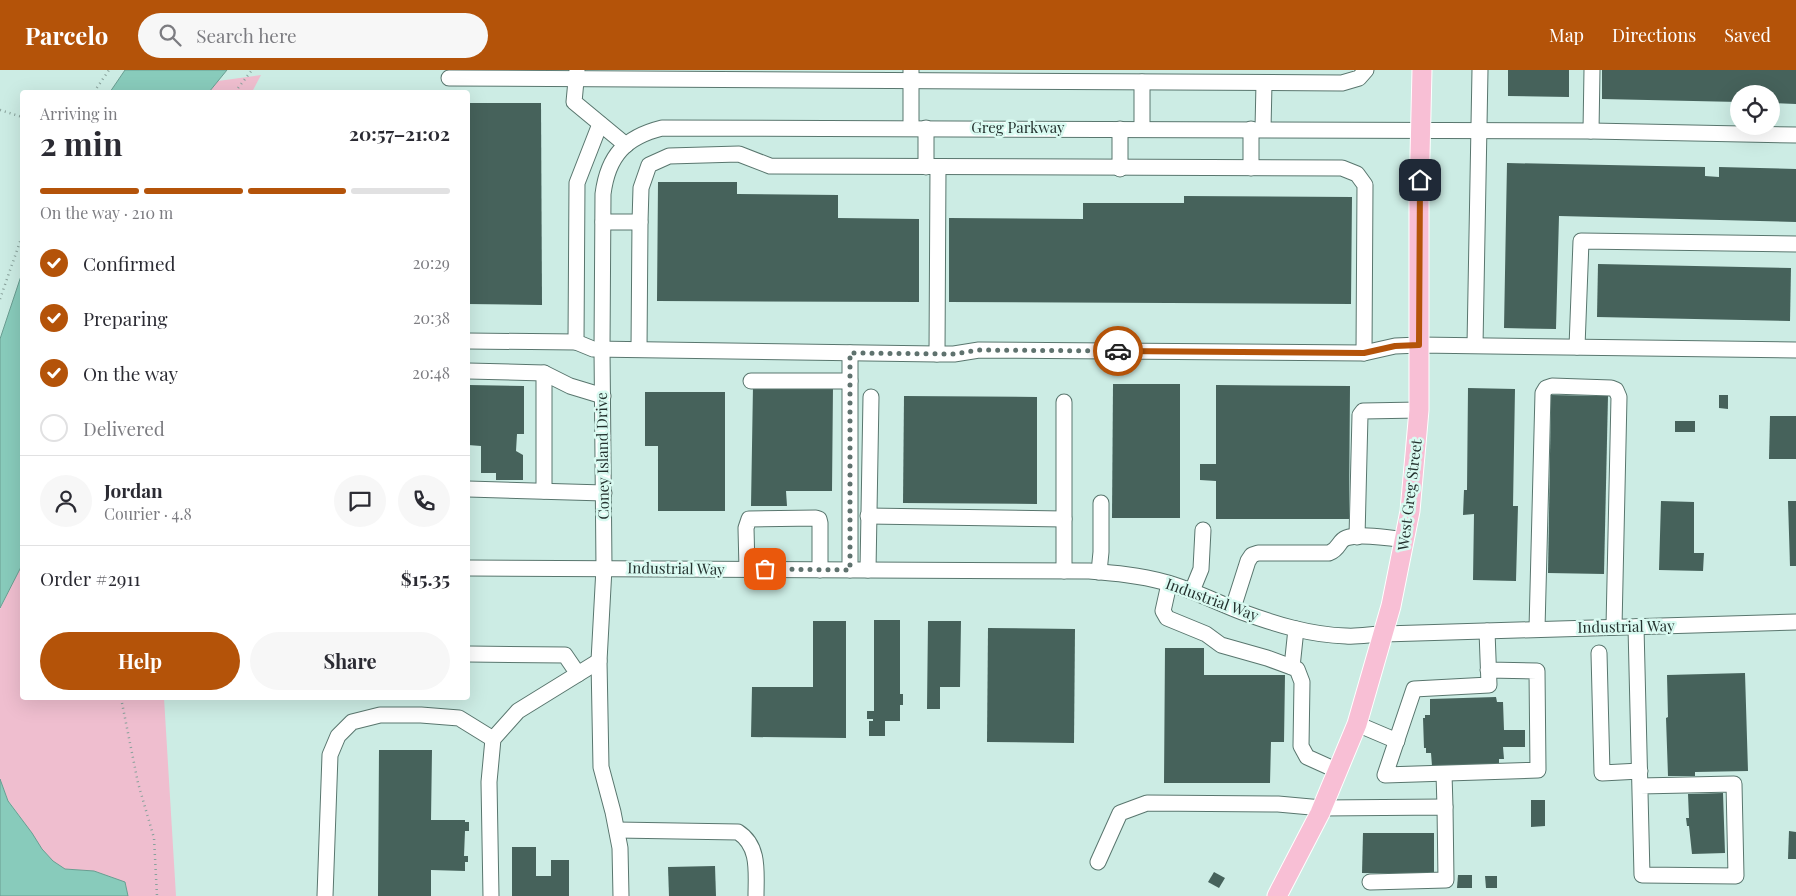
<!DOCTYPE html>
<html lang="en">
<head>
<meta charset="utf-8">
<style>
  body { margin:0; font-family:"Playfair Display",serif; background:#f7f7f7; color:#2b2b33; height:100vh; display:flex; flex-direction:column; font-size:19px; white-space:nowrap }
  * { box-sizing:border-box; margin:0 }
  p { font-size:16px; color:#7c7c81 }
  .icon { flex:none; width:28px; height:28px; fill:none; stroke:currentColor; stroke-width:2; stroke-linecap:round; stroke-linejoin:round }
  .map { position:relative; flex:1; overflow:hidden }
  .sheet { position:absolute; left:20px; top:20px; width:450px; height:610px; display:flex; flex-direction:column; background:#fff; border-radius:5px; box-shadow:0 5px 20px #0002 }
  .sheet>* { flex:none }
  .controls { position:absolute; left:1730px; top:15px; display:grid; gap:10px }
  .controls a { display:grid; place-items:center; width:50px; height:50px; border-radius:50%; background:#fff; box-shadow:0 5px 20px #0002; font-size:25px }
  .pin { position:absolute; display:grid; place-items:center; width:42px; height:42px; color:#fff; margin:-21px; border-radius:10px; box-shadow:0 2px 8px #0006 }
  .courier { position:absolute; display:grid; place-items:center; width:50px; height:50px; margin:-25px; border:4px solid #b45309; border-radius:50%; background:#fff; color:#222; box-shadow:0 1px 6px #0007 }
  .headline em { font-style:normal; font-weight:700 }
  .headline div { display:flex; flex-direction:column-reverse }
  .headline { display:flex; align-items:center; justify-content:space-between; height:85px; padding:0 20px }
  h1 { font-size:32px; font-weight:700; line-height:38px }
  .bar { display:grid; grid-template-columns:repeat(4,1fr); gap:8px 5px; align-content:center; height:60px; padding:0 20px }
  .bar i { height:6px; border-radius:4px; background:#e1e1e2 }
  .bar .on { background:#b45309 }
  .bar p { grid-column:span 4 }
  .line { display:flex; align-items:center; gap:12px; padding:0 20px; border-top:1px solid #e1e1e2 }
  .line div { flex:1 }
  .round { display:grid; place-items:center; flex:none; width:52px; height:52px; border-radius:26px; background:#f7f7f7 }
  ol { padding:0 20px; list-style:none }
  li { display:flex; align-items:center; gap:15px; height:55px }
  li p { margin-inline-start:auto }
  li .icon { padding:5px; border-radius:50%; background:#b45309; color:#fff; stroke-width:4 }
  li:last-child { color:#7c7c81 }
  li i { width:28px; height:28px; border:2px solid #e1e1e2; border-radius:50% }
  .action { display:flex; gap:10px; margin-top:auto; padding:10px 20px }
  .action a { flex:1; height:58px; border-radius:30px; background:#b45309; color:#fff; font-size:20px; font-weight:700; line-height:58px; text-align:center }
  .action a+a { background:#f7f7f7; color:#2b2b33 }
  header { display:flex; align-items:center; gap:30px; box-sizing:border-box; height:70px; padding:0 25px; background:#b45309; color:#fff }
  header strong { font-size:24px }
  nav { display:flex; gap:28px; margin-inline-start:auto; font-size:18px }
  .search { width:350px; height:45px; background:#f7f7f7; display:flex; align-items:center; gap:12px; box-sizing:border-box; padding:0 18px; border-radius:28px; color:#7c7c81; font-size:19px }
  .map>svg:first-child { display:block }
  .green { fill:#efbecf }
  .water { fill:#88cbbb; stroke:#6a9d91 }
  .building { fill:#46625b }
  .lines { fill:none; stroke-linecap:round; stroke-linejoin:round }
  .minor-casing { stroke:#59766e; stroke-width:17 }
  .major-casing { stroke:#fff; stroke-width:21 }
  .path { stroke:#88a19b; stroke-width:2.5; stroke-dasharray:1 4; stroke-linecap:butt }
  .minor { stroke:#fff; stroke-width:15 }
  .major { stroke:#f8bfd5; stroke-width:19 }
  .done { stroke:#5f726e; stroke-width:5; stroke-dasharray:0 9 }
  .route { stroke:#b45309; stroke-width:6 }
  .labels { text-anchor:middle; stroke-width:5; stroke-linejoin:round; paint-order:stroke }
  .street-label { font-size:15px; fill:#24312e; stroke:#d9faf1 }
</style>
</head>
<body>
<header>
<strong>Parcelo</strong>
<div class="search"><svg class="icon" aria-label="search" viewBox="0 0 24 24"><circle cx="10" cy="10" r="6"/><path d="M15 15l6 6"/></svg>Search here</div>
<nav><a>Map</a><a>Directions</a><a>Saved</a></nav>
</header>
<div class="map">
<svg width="1796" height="826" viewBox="0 0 1796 826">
  <rect width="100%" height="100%" fill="#ccece4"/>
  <g class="green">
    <path d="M261,5L252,22H209L218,11Z"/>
    <path d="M22,495V628H164L176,826H128L125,812L94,801L65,799L53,791L42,779L32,763L8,730L0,709V539Z"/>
  </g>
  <g class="water">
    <path d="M125,0H227L209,22H110Z"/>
    <path d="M22,203V495L0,538V269Z"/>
    <path d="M0,709L8,731L32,763L42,779L53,791L65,799L94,801L125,812L128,826H0Z"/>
  </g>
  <g class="building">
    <path d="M1508,0H1569V27L1508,26Z"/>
    <path d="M1602,0H1796V34L1771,33V24H1739V32L1602,29Z"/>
    <path d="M468,33H541L542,235L468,234Z"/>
    <path d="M1507,93L1705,97V106L1719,107V97L1796,99V152L1559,146L1556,259L1504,258Z"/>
    <path d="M658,112H737V124L838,125V148L919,149V232L657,231Z"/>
    <path d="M1184,126L1352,127L1351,234L949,232V148L1083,149V133H1184Z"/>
    <path d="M1598,194L1791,198L1790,251L1597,247Z"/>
    <path d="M1113,314H1180V448H1112Z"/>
    <path d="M469,315L524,316V364H517L516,381L523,385V410H496V403H481V376L468,375Z"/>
    <path d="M1216,315L1350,316L1349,449H1216V411L1200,410V394H1216Z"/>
    <path d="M753,316H833L832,421H786L787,436H751Z"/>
    <path d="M1468,318L1515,319L1513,436H1518L1516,511L1473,510L1474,444L1463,445L1464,420H1467Z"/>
    <path d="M645,322H725V441H658V376H645Z"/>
    <path d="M1551,325L1608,326L1604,504L1548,503Z"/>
    <path d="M1719,325H1728V339L1719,338Z"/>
    <path d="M904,326L1037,327V434L903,433Z"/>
    <path d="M1770,346H1796V389H1769Z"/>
    <rect x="1675" y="351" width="20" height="11"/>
    <path d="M1661,431L1694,432V483H1704L1703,501L1659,500Z"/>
    <path d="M1788,431H1796V496H1790Z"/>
    <path d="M874,550H900V624H903V635H900V651H885V666H869V651H873V649H867V641H874Z"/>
    <path d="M813,551H846V668L751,667L752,617H813Z"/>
    <path d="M928,551H961L960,617H940V639H927Z"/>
    <path d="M988,558L1075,559L1074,673L987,672Z"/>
    <path d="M1165,578H1204V605H1285L1284,672H1271L1270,713H1164Z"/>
    <path d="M1745,603L1748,701L1695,702V706H1668L1666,648L1668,647L1667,605Z"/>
    <path d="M1496,627L1497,632H1503L1504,660H1525V677H1503L1504,689H1499V694L1432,696L1431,683H1426V678H1424L1423,648H1425V645H1430V629Z"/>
    <path d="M379,680H432L431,750H465V752H469V761H465L464,786H468V792H465V801L431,800V826H378Z"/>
    <path d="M1723,723L1725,783L1692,784L1689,756H1687L1686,748H1689L1688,724Z"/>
    <path d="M1531,730H1545V756L1531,757Z"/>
    <path d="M1789,761L1796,762V789H1788Z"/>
    <path d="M1363,763H1434V804L1362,803Z"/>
    <path d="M512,777H536V806H551V790H569V826H512Z"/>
    <path d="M715,796L716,826H669L668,797Z"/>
    <path d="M1214,802L1225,808L1219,818L1208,812Z"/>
    <path d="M1458,805H1472V818H1457Z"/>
    <path d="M1485,806H1497V818H1486Z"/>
  </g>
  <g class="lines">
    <defs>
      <g id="minor">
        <path d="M577,0L574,32L626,75"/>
        <path d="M911,0V58"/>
        <path d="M449,8L1342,13L1359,8L1366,0"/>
        <path d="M1142,12V59"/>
        <path d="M600,54L577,113L576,272L593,279L937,284H954L979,280L1364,283L1395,276L1419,275L1796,280"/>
        <path d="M926,58V97"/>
        <path d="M1263,59L1264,13"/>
        <path d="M1591,61L1796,65"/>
        <path d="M1251,98V59"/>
        <path d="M1120,99V59"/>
        <path d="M603,152H640L639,279"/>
        <path d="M640,152L641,118L649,95L669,86L739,84L770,96L1342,98L1357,104L1365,115L1364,283"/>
        <path d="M468,271L576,272"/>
        <path d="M1475,275L1480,0"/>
        <path d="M1577,277L1581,171L1796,174"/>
        <path d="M850,283V500"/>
        <path d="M937,284L938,97"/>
        <path d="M468,301L544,303L570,316L603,326"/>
        <path d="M544,303V421"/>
        <path d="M751,311H850"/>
        <path d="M1064,332V501"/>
        <path d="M468,419L604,423"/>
        <path d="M868,446L1064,449"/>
        <path d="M1357,467L1360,345L1363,341L1419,340"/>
        <path d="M468,498L1088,501C1113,503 1139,505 1164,512C1191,519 1216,532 1242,542C1275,554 1310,565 1346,566C1359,567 1372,564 1384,564L1796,552"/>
        <path d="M747,499L746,458L749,449L816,448L819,449L820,453V500"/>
        <path d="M868,500L871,327"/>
        <path d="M1099,502L1101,482V433"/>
        <path d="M1169,514L1163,541L1167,548L1206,564L1221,575L1267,588L1297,599L1302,612L1301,676L1307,687L1338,701"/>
        <path d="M1192,521L1201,499L1203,460"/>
        <path d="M1233,538L1248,491L1252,485L1258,483H1329C1340,479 1338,471 1346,468C1359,463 1391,468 1405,470"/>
        <path d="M1636,557L1642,805L1736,806L1734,714L1640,716"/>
        <path d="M1537,559L1543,323L1546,318L1552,316L1611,318L1616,320L1619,327L1614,557"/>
        <path d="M1487,561L1489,615L1414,619L1385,705L1538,700L1537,601L1488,600"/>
        <path d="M1599,583L1602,703L1640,701"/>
        <path d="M468,584L565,585L578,604"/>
        <path d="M1292,597L1296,559"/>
        <path d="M1357,654L1397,671"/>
        <path d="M1444,704L1445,737"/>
        <path d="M617,760L738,762C760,776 756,803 756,826"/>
        <path d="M1098,792L1120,743L1147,733L1278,734L1322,738L1445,737L1446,810L1370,812"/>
        <path d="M325,826L330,685L338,666L352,652L380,645H421L459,648L493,669"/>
        <path d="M491,826L489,712L493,669L518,641L599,591"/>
        <path d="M621,826L620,778L613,742L601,697L599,591L604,498L602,279L603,124C608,85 626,67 662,58L1591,61L1592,0"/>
      </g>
      <path id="major" d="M1277,826L1320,743L1357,654L1391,536L1410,441L1419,340V127L1422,0"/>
    </defs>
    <use href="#minor" class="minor-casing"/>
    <use href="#major" class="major-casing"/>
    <g class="path">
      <path d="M94,22L109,0"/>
      <path d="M235,22L252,0"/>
      <path d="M0,40L22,47"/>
      <path d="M0,229L22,166"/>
      <path d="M121,628L138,713L154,768L157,826"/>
    </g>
    <use href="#minor" class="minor"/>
    <use href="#major" class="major"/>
  </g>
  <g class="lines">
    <path class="done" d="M765,499L850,500V283L954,284L979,280L1118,281"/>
    <path class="route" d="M1118,281L1364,283L1395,276L1419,275L1420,110"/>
  </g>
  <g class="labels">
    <g class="street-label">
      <text x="1018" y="63">Greg Parkway</text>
      <text transform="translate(603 386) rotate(-91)" y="5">Coney Island Drive</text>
      <text transform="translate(1410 425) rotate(-83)" y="5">West Greg Street</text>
      <text transform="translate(676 499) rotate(1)" y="5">Industrial Way</text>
      <text transform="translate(1212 530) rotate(20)" y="5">Industrial Way</text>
      <text transform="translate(1626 557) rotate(-1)" y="5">Industrial Way</text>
    </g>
  </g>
</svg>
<div class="controls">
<a><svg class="icon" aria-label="locate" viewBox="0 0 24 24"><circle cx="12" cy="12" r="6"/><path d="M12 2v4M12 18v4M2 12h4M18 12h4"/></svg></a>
</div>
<div class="pin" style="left:765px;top:499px;background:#ea580c"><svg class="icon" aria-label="bag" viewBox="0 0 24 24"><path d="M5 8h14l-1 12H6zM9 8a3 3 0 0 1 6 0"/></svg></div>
<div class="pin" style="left:1420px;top:110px;background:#1f2937"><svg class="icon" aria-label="home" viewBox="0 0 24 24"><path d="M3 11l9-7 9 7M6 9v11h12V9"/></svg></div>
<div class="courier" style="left:1118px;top:281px"><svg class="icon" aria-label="car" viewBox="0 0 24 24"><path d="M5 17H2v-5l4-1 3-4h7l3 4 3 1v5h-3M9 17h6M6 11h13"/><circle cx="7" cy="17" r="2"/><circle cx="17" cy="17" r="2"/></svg></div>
<section class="sheet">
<div class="headline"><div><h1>2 min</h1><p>Arriving in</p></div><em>20:57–21:02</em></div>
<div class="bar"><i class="on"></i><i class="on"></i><i class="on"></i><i></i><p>On the way · 210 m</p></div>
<ol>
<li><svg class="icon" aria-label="check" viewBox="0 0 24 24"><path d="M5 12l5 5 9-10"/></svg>Confirmed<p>20:29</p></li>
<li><svg class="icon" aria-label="check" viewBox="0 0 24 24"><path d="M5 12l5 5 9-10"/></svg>Preparing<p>20:38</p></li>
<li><svg class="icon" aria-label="check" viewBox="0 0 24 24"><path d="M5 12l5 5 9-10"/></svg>On the way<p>20:48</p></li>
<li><i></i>Delivered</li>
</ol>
<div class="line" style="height:90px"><a class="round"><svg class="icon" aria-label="person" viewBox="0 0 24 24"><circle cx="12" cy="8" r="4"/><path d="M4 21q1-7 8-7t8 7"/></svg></a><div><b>Jordan</b><p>Courier · 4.8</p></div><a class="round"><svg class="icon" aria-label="chat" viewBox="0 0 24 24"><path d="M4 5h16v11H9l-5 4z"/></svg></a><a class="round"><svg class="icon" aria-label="phone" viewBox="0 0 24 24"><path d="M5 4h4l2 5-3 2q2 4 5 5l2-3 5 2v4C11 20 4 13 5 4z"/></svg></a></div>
<div class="line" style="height:65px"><div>Order #2911</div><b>$15.35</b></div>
<div class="action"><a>Help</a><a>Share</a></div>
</section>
</div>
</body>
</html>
